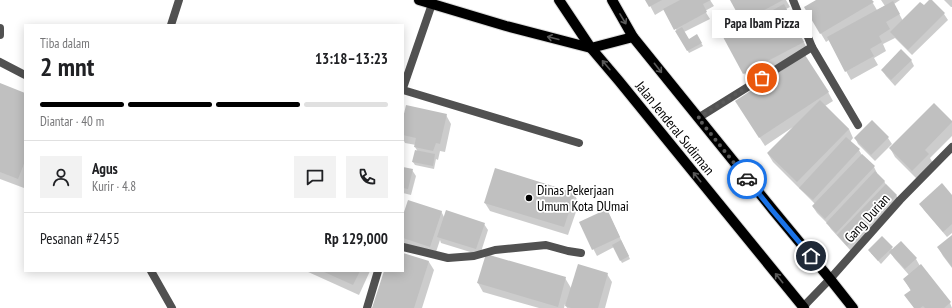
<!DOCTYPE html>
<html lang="id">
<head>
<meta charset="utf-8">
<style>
  body { margin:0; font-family:"PT Sans Narrow",sans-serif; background:#f2f2f2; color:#202124; height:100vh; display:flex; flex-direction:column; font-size:15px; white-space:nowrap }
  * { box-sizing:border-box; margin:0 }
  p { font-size:13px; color:#757577 }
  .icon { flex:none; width:22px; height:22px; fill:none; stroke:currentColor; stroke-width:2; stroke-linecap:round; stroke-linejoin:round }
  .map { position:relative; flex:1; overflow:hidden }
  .panel { position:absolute; left:24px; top:24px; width:380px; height:248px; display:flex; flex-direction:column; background:#fff; border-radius:0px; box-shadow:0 2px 10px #0003 }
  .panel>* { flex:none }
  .pin { position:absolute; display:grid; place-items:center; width:34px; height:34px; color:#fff; margin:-17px; border:2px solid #fff; border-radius:50%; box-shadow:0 1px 4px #0007 }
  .courier { position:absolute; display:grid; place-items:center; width:40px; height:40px; margin:-20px; border:3px solid #1a73e8; border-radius:50%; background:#fff; color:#222; box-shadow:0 1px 5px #0007 }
  .bubble { position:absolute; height:28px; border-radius:0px; background:#fff; box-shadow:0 2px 10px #0003; font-size:13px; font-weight:600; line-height:28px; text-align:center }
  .headline em { font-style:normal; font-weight:600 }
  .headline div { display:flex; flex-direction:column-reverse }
  .headline { display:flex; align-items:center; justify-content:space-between; height:68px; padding:0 16px }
  h1 { font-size:26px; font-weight:600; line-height:30px }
  .bar { display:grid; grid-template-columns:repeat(4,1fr); gap:6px 4px; align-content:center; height:48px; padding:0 16px }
  .bar i { height:5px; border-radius:3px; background:#e0e0e0 }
  .bar .on { background:#000 }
  .bar p { grid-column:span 4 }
  .line { display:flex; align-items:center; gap:10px; padding:0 16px; border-top:1px solid #e0e0e0 }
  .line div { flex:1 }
  .round { display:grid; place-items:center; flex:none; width:42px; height:42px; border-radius:0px; background:#f2f2f2 }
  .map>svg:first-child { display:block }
  .shadow { fill:#0003 }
  .building { fill:#c0c0c0 }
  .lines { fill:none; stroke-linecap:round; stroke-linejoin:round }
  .primary-casing { stroke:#dbdbdb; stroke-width:12 }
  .service { stroke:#515151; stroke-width:8 }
  .minor { stroke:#515151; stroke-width:8 }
  .primary { stroke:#000; stroke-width:10 }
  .oneway { stroke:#595959 }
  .done { stroke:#595959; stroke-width:4; stroke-dasharray:0 7.2 }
  .route { stroke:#1a73e8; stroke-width:5 }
  .poi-dot { fill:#000; stroke:#fff; stroke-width:1.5 }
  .labels { text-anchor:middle; stroke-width:3.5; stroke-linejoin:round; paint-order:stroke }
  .street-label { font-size:14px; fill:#000; stroke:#fff }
  .poi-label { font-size:14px; fill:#000; stroke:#fff; text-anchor:start }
</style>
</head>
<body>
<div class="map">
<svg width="952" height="308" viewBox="0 0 952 308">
  <rect width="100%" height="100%" fill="#fff"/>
  <g class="shadow">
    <path d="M647,0H710L714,6L705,11L710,19L684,32L689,40L697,36L703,46L689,53L665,9L655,15Z"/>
    <path d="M731,0H786L790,7L786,9L808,50L749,82L724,37L745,26Z"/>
    <path d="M818,0H871L877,10L885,6L881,0H900L894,4L903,21L924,7L931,0L944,14L948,20L912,55L895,38L883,44L886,51L874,58L878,65L851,80L829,40L826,42L805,7Z"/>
    <path d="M944,0H952V7H951Z"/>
    <path d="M911,60L914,66L895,86L886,76L882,70Z"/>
    <path d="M0,84L25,94V186L24,188L0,179Z"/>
    <path d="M828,92L833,101L825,106L849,129L853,138L850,142L859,150L862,155L874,167L877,173L876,174L884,181L888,188L896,195L900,202L851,251L831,229L827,223L817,213L813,207L815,204L773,162L768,154L793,127L765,146L742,110Z"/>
    <path d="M934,104L952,122V136L930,158L933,163L917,179L895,157L890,148Z"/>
    <path d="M446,115L451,124L445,152L440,151L438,160L436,159L434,169L415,165L413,162L418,152L415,147L416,145L405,143L403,139V123Z"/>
    <path d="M855,138H888L892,144L875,161L858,144Z"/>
    <path d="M403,168L412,170L416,176L411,195L403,193Z"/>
    <path d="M574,194L579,203L568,235L490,211L485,203Z"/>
    <path d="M952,196V233L947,237L924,210L920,204Z"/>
    <path d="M441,211L444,217L484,224L488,230L480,255L441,243L440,240L435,255L403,245V218Z"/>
    <path d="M610,216L630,259L622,263L614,247L597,256L580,223Z"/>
    <path d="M952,236V268L943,256L938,247Z"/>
    <path d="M882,238L893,250L916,259L920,266L950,303L952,308H914L911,291L904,279L909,275L894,258L891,253L881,264L871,253Z"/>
    <path d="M403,254L429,262L434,270L422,308H373L385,271H403Z"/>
    <path d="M306,271H370L359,295Z"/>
    <path d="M607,274L612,282L605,308H567L565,304L564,308H539L483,292L478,283L565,278L571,288Z"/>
  </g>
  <g class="building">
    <path d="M645,0H662L649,7Z"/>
    <path d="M680,0H711L703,4L707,12L674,30L663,9Z"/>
    <path d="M730,0H783L742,22Z"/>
    <path d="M816,0H872L874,2L820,34L804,7Z"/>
    <path d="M929,0H932L945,13L908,50L890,32L920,2L924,5Z"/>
    <path d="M893,1L900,14L886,22L890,29L879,36L882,42L870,49L874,56L845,72L827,37Z"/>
    <path d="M784,4L804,42L743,74L723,37Z"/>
    <path d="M682,27L689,39L697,34L702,43L687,51L675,31Z"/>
    <path d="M901,49L912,60L891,80L881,70Z"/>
    <path d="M805,55L829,92L759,138L735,101Z"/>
    <path d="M0,83L25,93V161L18,179L0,172Z"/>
    <path d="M820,100L849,129L797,182L767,153Z"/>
    <path d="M934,103L952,121V122L925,150L929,154L912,171L889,148Z"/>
    <path d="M406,105L447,114L440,144L436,143L433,151L414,147L416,138L403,135V118Z"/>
    <path d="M872,120L889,137L871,155L854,138Z"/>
    <path d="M846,137L860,149L813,200L799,188Z"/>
    <path d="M415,150L435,154L433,166L412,162Z"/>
    <path d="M862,154L875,166L825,219L812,206Z"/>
    <path d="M403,167L413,169L408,189L403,188Z"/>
    <path d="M495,168L575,193L564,227L484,203Z"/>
    <path d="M875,171L885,181L836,233L826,223Z"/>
    <path d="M942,183L952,195V224L943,232L919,204Z"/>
    <path d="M886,184L897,195L847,246L837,235Z"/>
    <path d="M408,200L442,211L430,247L403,238V215Z"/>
    <path d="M607,209L620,237L592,250L579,222Z"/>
    <path d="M446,210L485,223L476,249L437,237Z"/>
    <path d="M952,235V267L937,247Z"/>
    <path d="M882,236L893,247L878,261L868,250Z"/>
    <path d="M621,240L629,256L620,261L612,245Z"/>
    <path d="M901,241L917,258L905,269L889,252Z"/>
    <path d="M403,253L429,261L414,308H372L384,271H403Z"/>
    <path d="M486,254L566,277L558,307L477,283Z"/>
    <path d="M578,264L608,273L598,308H571L565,306Z"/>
    <path d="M921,264L951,302L944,308H925L923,306L920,308H914L904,295L911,290L903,279Z"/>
    <path d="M322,271H360L353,285Z"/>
  </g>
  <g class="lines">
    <defs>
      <g id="primary">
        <path d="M419,0L506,26L591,48L633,37"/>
        <path d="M559,0L591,48L619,81L804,308"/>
        <path d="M612,0L633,37L773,210L830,279L853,308"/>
      </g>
    </defs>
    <use href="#primary" class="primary-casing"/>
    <g class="service">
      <path d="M171,25L179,0"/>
      <path d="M0,28V35"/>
      <path d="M0,62L25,75"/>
      <path d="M403,88L432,4"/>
      <path d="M403,90L579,143"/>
      <path d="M403,247L448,258L474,256L495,250L546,245L568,251L581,253"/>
      <path d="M151,271L172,308"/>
      <path d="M367,308L378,271"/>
    </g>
    <g class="minor">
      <path d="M812,47L858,125"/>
      <path d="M698,118L812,47L793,0"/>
      <path d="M803,307L830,279L900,200L952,147"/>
    </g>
    <use href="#primary" class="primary"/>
  </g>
  <defs><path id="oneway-shaft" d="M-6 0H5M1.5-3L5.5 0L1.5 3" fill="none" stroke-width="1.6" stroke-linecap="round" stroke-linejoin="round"/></defs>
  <g class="oneway">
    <use href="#oneway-shaft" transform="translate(623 19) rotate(59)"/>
    <use href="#oneway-shaft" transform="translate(553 38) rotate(-166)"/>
    <use href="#oneway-shaft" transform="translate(606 65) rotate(-130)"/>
    <use href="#oneway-shaft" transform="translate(658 68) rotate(52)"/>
    <use href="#oneway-shaft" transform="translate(697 177) rotate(-129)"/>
    <use href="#oneway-shaft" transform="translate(779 278) rotate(-129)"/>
  </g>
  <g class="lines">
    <path class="done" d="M747,179L698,118L762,78"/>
    <path class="route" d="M747,179L772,210L811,256"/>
  </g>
  <circle class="poi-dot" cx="529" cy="198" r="4"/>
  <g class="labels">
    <g class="street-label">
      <text transform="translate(675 128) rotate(51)" y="5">Jalan Jenderal Sudirman</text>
      <text transform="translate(867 218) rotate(-48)" y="5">Gang Durian</text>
    </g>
    <g class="poi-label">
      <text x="537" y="195">Dinas Pekerjaan<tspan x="537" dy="16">Umum Kota DUmai</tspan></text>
    </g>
  </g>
</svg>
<div class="pin" style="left:762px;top:78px;background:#ea580c"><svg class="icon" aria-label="bag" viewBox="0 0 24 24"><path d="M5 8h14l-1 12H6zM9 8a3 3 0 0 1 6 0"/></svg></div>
<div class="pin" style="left:811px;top:256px;background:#1f2937"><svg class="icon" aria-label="home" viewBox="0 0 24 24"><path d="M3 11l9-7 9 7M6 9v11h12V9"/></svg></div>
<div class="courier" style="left:747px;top:179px"><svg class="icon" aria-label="car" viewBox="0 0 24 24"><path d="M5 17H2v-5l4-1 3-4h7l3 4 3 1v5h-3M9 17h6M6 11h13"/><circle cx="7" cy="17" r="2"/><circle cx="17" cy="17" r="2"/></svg></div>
<div class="bubble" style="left:712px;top:10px;width:100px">Papa Ibam Pizza</div>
<section class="panel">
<div class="headline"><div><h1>2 mnt</h1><p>Tiba dalam</p></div><em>13:18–13:23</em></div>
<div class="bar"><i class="on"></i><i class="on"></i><i class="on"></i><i></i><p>Diantar · 40 m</p></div>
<div class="line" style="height:72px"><a class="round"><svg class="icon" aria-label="person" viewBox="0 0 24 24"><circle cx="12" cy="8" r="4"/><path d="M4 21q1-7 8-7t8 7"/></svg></a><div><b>Agus</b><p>Kurir · 4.8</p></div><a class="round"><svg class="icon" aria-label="chat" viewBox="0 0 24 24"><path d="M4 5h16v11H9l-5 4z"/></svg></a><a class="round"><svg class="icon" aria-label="phone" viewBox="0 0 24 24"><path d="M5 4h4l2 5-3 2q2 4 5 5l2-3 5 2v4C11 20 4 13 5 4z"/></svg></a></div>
<div class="line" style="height:52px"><div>Pesanan #2455</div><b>Rp 129,000</b></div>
</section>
</div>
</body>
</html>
